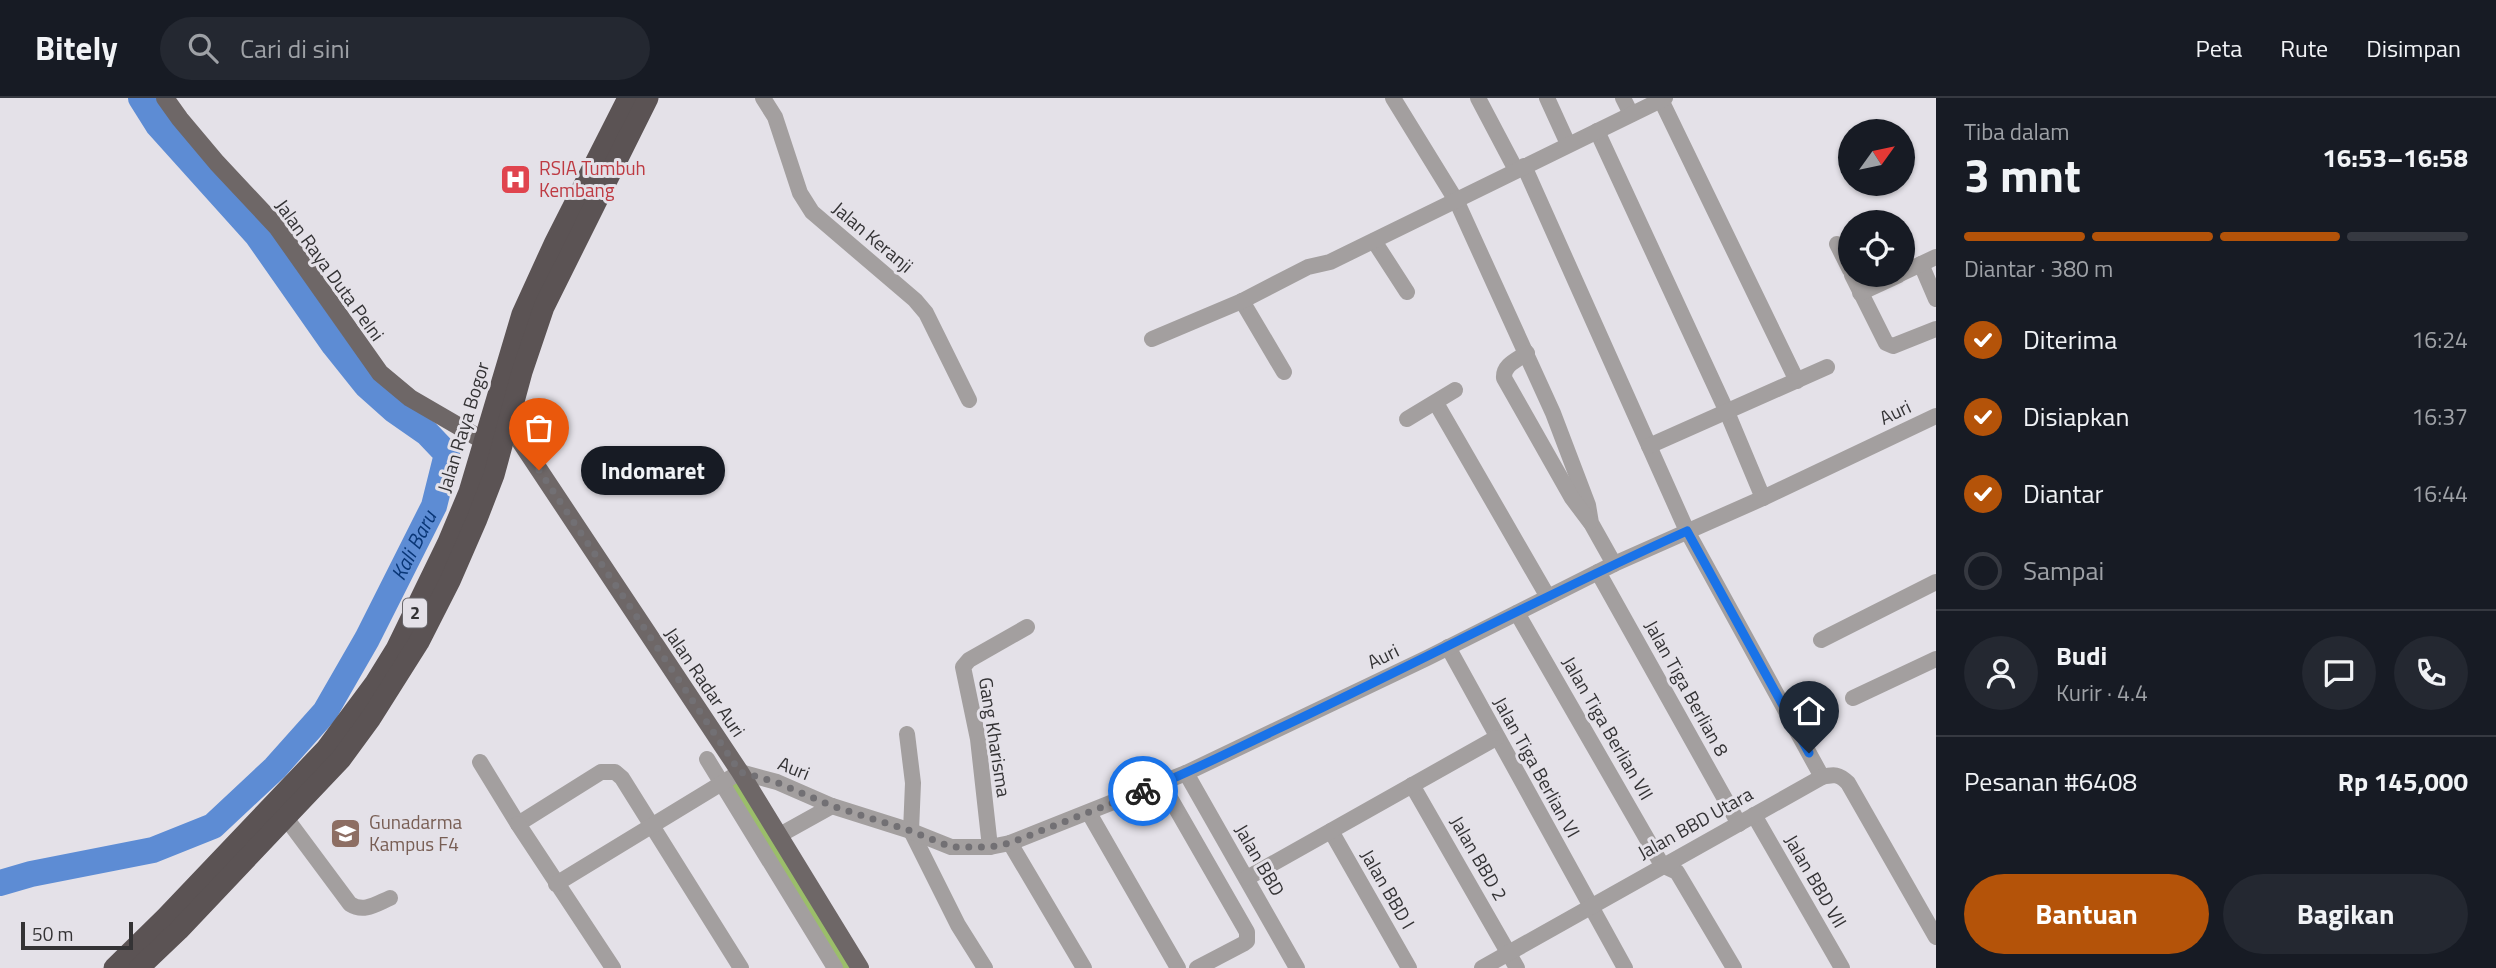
<!DOCTYPE html>
<html lang="id">
<head>
<meta charset="utf-8">
<style>
  body { margin:0; font-family:"Titillium Web",sans-serif; background:#242831; color:#f1f3f6; height:100vh; display:flex; flex-direction:column; font-size:26px; white-space:nowrap }
  * { box-sizing:border-box; margin:0 }
  p { font-size:23px; color:#9ea1a6 }
  .icon { flex:none; width:38px; height:38px; fill:none; stroke:currentColor; stroke-width:2; stroke-linecap:round; stroke-linejoin:round }
  .map { position:relative; flex:1; overflow:hidden }
  .drawer { display:flex; flex-direction:column; background:#171b24; width:560px }
  .drawer>* { flex:none }
  .needle { width:46px; rotate:57deg }
  .tools { position:absolute; left:1838px; top:21px; display:grid; gap:14px }
  .tools a { display:grid; place-items:center; width:77px; height:77px; border-radius:50%; background:#171b24; box-shadow:0 2px 5px #0004; font-size:35px }
  .scale { position:absolute; left:21px; bottom:18px; width:112px; box-sizing:border-box; padding-left:7px; border:4px solid #343335; border-top:0; font-size:19px; line-height:24px; white-space:nowrap; color:#343335; -webkit-text-stroke:5px #e4e1e8; paint-order:stroke }
  .pin { position:absolute; display:grid; place-items:center; width:60px; height:60px; color:#fff; margin:-72px -30px; border-radius:50% 50% 50% 0; rotate:-45deg; box-shadow:0 0 7px #0007 }
  .pin .icon { rotate:45deg }
  .courier { position:absolute; display:grid; place-items:center; width:70px; height:70px; margin:-35px; border:5px solid #1a73e8; border-radius:50%; background:#fff; color:#222; box-shadow:0 2px 9px #0007 }
  .bubble { position:absolute; height:49px; border-radius:24px; background:#171b24; box-shadow:0 2px 5px #0004; font-size:23px; font-weight:700; line-height:49px; text-align:center }
  .summary em { font-style:normal; font-weight:700 }
  .summary div { display:flex; flex-direction:column-reverse }
  .summary { display:flex; align-items:center; justify-content:space-between; height:119px; padding:0 28px }
  h1 { font-size:46px; font-weight:700; line-height:52px }
  .bar { display:grid; grid-template-columns:repeat(4,1fr); gap:10px 7px; align-content:center; height:84px; padding:0 28px }
  .bar i { height:9px; border-radius:5px; background:#363941 }
  .bar .selected { background:#b45309 }
  .bar p { grid-column:span 4 }
  .line { display:flex; align-items:center; gap:18px; padding:0 28px; border-top:2px solid #363941 }
  .line div { flex:1 }
  .round { display:grid; place-items:center; flex:none; width:74px; height:74px; border-radius:37px; background:#242831 }
  ol { padding:0 28px; list-style:none }
  li { display:flex; align-items:center; gap:21px; height:77px }
  li p { margin-inline-start:auto }
  li .icon { padding:7px; border-radius:50%; background:#b45309; color:#fff; stroke-width:4 }
  li:last-child { color:#9ea1a6 }
  li i { width:38px; height:38px; border:4px solid #363941; border-radius:50% }
  .action { display:flex; gap:14px; margin-top:auto; padding:14px 28px }
  .action a { flex:1; height:80px; border-radius:42px; background:#b45309; color:#fff; font-size:28px; font-weight:700; line-height:80px; text-align:center }
  .action a+a { background:#242831; color:#f1f3f6 }
  header { display:flex; align-items:center; gap:42px; box-sizing:border-box; height:98px; padding:0 35px; background:#171b24; border-bottom:2px solid #363941 }
  header strong { font-size:33px }
  nav { display:flex; gap:38px; margin-inline-start:auto; font-size:24px }
  .search { width:490px; height:63px; background:#242831; display:flex; align-items:center; gap:18px; box-sizing:border-box; padding:0 24px; border-radius:38px; color:#9ea1a6; font-size:26px }
  main { display:flex; flex:1; min-height:0 }
  .map>svg:first-child { display:block }
  .green { fill:#9bbe6a }
  .lines { fill:none; stroke-linecap:round; stroke-linejoin:round }
  .river { stroke:#5d8cd4; stroke-width:26 }
  .minor { stroke:#a39f9f; stroke-width:16 }
  .major { stroke:#6e6767; stroke-width:18 }
  .highway { stroke:#5b5354; stroke-width:21 }
  .done { stroke:#727074; stroke-width:7; stroke-dasharray:0 12.6 }
  .route { stroke:#1a73e8; stroke-width:9 }
  .labels { text-anchor:middle; stroke-width:6; stroke-linejoin:round; paint-order:stroke }
  .shield { fill:#e4e1e8; stroke:#69676b; stroke-width:2 }
  .shield-label { font-size:18px; font-weight:bold; fill:#343335 }
  .health-label { font-size:19px; fill:#be3a42; stroke:#e4e1e8; text-anchor:start }
  .street-label { font-size:19px; fill:#343335; stroke:#e4e1e8 }
  .education-label { font-size:19px; fill:#785e54; stroke:#e4e1e8; text-anchor:start }
  .water-label { font-size:21px; font-style:italic; fill:#093676; stroke:#e4e1e8 }
</style>
</head>
<body>
<header>
<strong>Bitely</strong>
<div class="search"><svg class="icon" aria-label="search" viewBox="0 0 24 24"><circle cx="10" cy="10" r="6"/><path d="M15 15l6 6"/></svg>Cari di sini</div>
<nav><a>Peta</a><a>Rute</a><a>Disimpan</a></nav>
</header>
<main>
<div class="map">
<svg width="1936" height="870" viewBox="0 0 1936 870">
  <rect width="100%" height="100%" fill="#e4e1e8"/>
  <path class="green" d="M740,674L861,870H828L721,685Z"/>
  <g class="lines">
    <path class="river" id="s1" d="M0,785L31,776L153,752L213,728L275,670L325,614L367,541L434,408L447,356L427,335L394,312L366,287L334,247L257,137L158,27L141,0"/>
    <g class="minor">
      <path d="M763,0L775,19L800,95L812,114L915,202L926,215L969,302"/>
      <path d="M1393,0L1457,104L1553,315L1588,407L1591,425L1614,466"/>
      <path d="M1478,0L1516,72"/>
      <path d="M1547,0L1568,46"/>
      <path d="M1623,0L1631,16"/>
      <path d="M1661,2L1797,283"/>
      <path d="M1597,33L1727,314L1763,400"/>
      <path d="M1524,68L1687,433L1822,679"/>
      <path d="M1374,143L1407,194"/>
      <path d="M1837,146L1850,172"/>
      <path d="M1921,166L1936,201"/>
      <path d="M1902,175L1936,159"/>
      <path d="M1852,177L1886,245L1893,248L1936,231"/>
      <path d="M1860,195L1899,177"/>
      <path d="M1242,203L1284,274"/>
      <path d="M1152,241L1242,203L1308,169L1330,164L1665,0"/>
      <path d="M1527,255C1517,262 1503,267 1504,280L1572,400L1590,424"/>
      <path d="M1436,305L1548,499"/>
      <path d="M1407,321L1455,292"/>
      <path d="M1649,348L1827,269"/>
      <path d="M1598,474L1739,726"/>
      <path d="M1517,515L1662,767L1677,774L1734,870"/>
      <path d="M1821,542L1936,484"/>
      <path d="M1448,549L1625,870"/>
      <path d="M1853,600L1936,561"/>
      <path d="M907,636L913,685L911,733L958,827L985,870"/>
      <path d="M707,661L835,870"/>
      <path d="M480,664L518,726L601,674H615L622,680L741,870"/>
      <path d="M1186,675L1297,870"/>
      <path d="M1162,686L1247,834V843L1243,846L1197,870"/>
      <path d="M1412,687L1517,870"/>
      <path d="M1089,715L1178,870"/>
      <path d="M1754,717L1842,870"/>
      <path d="M286,720L350,806C364,815 376,806 390,800"/>
      <path d="M518,726L613,870"/>
      <path d="M1331,733L1409,870"/>
      <path d="M778,738L832,708"/>
      <path d="M1010,745L1084,870"/>
      <path d="M990,749L978,641L963,569L969,562L1027,529"/>
      <path d="M1247,780L1496,640"/>
      <path d="M556,786L740,674L777,684L832,708L911,733L951,749H990L1010,745L1186,675L1427,560L1614,466L1763,400L1936,318"/>
      <path d="M1482,870L1822,679C1834,676 1839,676 1848,685L1936,839"/>
    </g>
    <g class="major">
      <path d="M165,0L180,21L217,65L277,129L380,275L410,300L484,343"/>
      <path d="M508,325L740,674L860,870"/>
    </g>
    <g class="highway">
      <path d="M114,870L166,819L326,651L375,585L396,551L448,444L469,394L522,216L554,146L628,0"/>
      <path d="M139,870L179,832L341,661L371,620L419,544L450,483L477,421L494,377L522,274L544,209L648,0"/>
    </g>
  </g>
  <g class="lines">
    <path class="done" d="M539,372L740,674L776,684L832,708L911,733L951,749H990L1010,745L1143,693"/>
    <path class="route" d="M1143,693C1191,674 1237,650 1284,628C1419,564 1551,494 1687,433L1809,655"/>
  </g>
  <defs>
    <symbol id="hospital-square" viewBox="-11 -11 22 22"><rect x="-9" y="-9" width="18" height="18" rx="4" fill="#e0444e" stroke="#e4e1e8"/><path d="M-5-5h3v3.5h4V-5h3V5h-3V1.5h-4V5h-3Z" fill="#fff"/></symbol>
    <symbol id="university-square" viewBox="-11 -11 22 22"><rect x="-9" y="-9" width="18" height="18" rx="4" fill="#8d6e63" stroke="#e4e1e8"/><path d="M0-5L7-2L0 1L-7-2ZM-4 1L0 2.5L4 1V4Q0 6-4 4Z" fill="#fff"/></symbol>
  </defs>
  <g fill-rule="evenodd">
    <use href="#hospital-square" x="498" y="64" width="35" height="35"/>
    <use href="#university-square" x="328" y="718" width="35" height="35"/>
  </g>
  <g class="labels">
    <rect class="shield" x="403" y="500.5" width="24" height="29" rx="5"/>
    <g class="shield-label">
      <text x="415" y="521">2</text>
    </g>
    <g class="health-label">
      <text x="539" y="77">RSIA Tumbuh<tspan x="539" dy="22">Kembang</tspan></text>
    </g>
    <g class="street-label">
      <text transform="translate(873 139) rotate(40)" y="7">Jalan Keranji</text>
      <text transform="translate(330 172) rotate(54)" y="7">Jalan Raya Duta Pelni</text>
      <text transform="translate(1895 314) rotate(-25)" y="7">Auri</text>
      <text transform="translate(463 329) rotate(-73)" y="7">Jalan Raya Bogor</text>
      <text transform="translate(1383 558) rotate(-26)" y="7">Auri</text>
      <text transform="translate(705 584) rotate(56)" y="7">Jalan Radar Auri</text>
      <text transform="translate(1687 590) rotate(61)" y="7">Jalan Tiga Berlian 8</text>
      <text transform="translate(1608 630) rotate(60)" y="7">Jalan Tiga Berlian VII</text>
      <text transform="translate(995 639) rotate(81)" y="7">Gang Kharisma</text>
      <text transform="translate(1537 669) rotate(61)" y="7">Jalan Tiga Berlian VI</text>
      <text transform="translate(794 670) rotate(22)" y="7">Auri</text>
      <text transform="translate(1695 725) rotate(-29)" y="7">Jalan BBD Utara</text>
      <text transform="translate(1479 760) rotate(60)" y="7">Jalan BBD 2</text>
      <text transform="translate(1260 762) rotate(60)" y="7">Jalan BBD</text>
      <text transform="translate(1816 783) rotate(60)" y="7">Jalan BBD VII</text>
      <text transform="translate(1388 791) rotate(60)" y="7">Jalan BBD I</text>
    </g>
    <g class="education-label">
      <text x="369" y="731">Gunadarma<tspan x="369" dy="22">Kampus F4</tspan></text>
    </g>
    <g class="water-label">
      <text dy="7" stroke="none"><textPath href="#s1" startOffset="570">Kali Baru</textPath></text>
    </g>
  </g>
</svg>
<div class="tools">
<a><svg class="needle" viewBox="-14 -14 28 28"><path d="M0-13l5 13h-10z" fill="#e53935"/><path d="M0 13l5-13h-10z" fill="#9ea1a6"/></svg></a>
<a><svg class="icon" aria-label="locate" viewBox="0 0 24 24"><circle cx="12" cy="12" r="6"/><path d="M12 2v4M12 18v4M2 12h4M18 12h4"/></svg></a>
</div>
<div class="scale">50 m</div>
<div class="pin" style="left:539px;top:372px;background:#ea580c"><svg class="icon" aria-label="bag" viewBox="0 0 24 24"><path d="M5 8h14l-1 12H6zM9 8a3 3 0 0 1 6 0"/></svg></div>
<div class="pin" style="left:1809px;top:655px;background:#1f2937"><svg class="icon" aria-label="home" viewBox="0 0 24 24"><path d="M3 11l9-7 9 7M6 9v11h12V9"/></svg></div>
<div class="courier" style="left:1143px;top:693px"><svg class="icon" aria-label="bike" viewBox="0 0 24 24"><circle cx="6" cy="16" r="4"/><circle cx="18" cy="16" r="4"/><path d="M6 16l4-8h5l3 8M10 8l3 8H6M13 5h3"/></svg></div>
<div class="bubble" style="left:581px;top:348px;width:144px">Indomaret</div>
</div>
<section class="drawer">
<div class="summary"><div><h1>3 mnt</h1><p>Tiba dalam</p></div><em>16:53–16:58</em></div>
<div class="bar"><i class="selected"></i><i class="selected"></i><i class="selected"></i><i></i><p>Diantar · 380 m</p></div>
<ol>
<li><svg class="icon" aria-label="check" viewBox="0 0 24 24"><path d="M5 12l5 5 9-10"/></svg>Diterima<p>16:24</p></li>
<li><svg class="icon" aria-label="check" viewBox="0 0 24 24"><path d="M5 12l5 5 9-10"/></svg>Disiapkan<p>16:37</p></li>
<li><svg class="icon" aria-label="check" viewBox="0 0 24 24"><path d="M5 12l5 5 9-10"/></svg>Diantar<p>16:44</p></li>
<li><i></i>Sampai</li>
</ol>
<div class="line" style="height:126px"><a class="round"><svg class="icon" aria-label="person" viewBox="0 0 24 24"><circle cx="12" cy="8" r="4"/><path d="M4 21q1-7 8-7t8 7"/></svg></a><div><b>Budi</b><p>Kurir · 4.4</p></div><a class="round"><svg class="icon" aria-label="chat" viewBox="0 0 24 24"><path d="M4 5h16v11H9l-5 4z"/></svg></a><a class="round"><svg class="icon" aria-label="phone" viewBox="0 0 24 24"><path d="M5 4h4l2 5-3 2q2 4 5 5l2-3 5 2v4C11 20 4 13 5 4z"/></svg></a></div>
<div class="line" style="height:91px"><div>Pesanan #6408</div><b>Rp 145,000</b></div>
<div class="action"><a>Bantuan</a><a>Bagikan</a></div>
</section>
</main>
</body>
</html>
